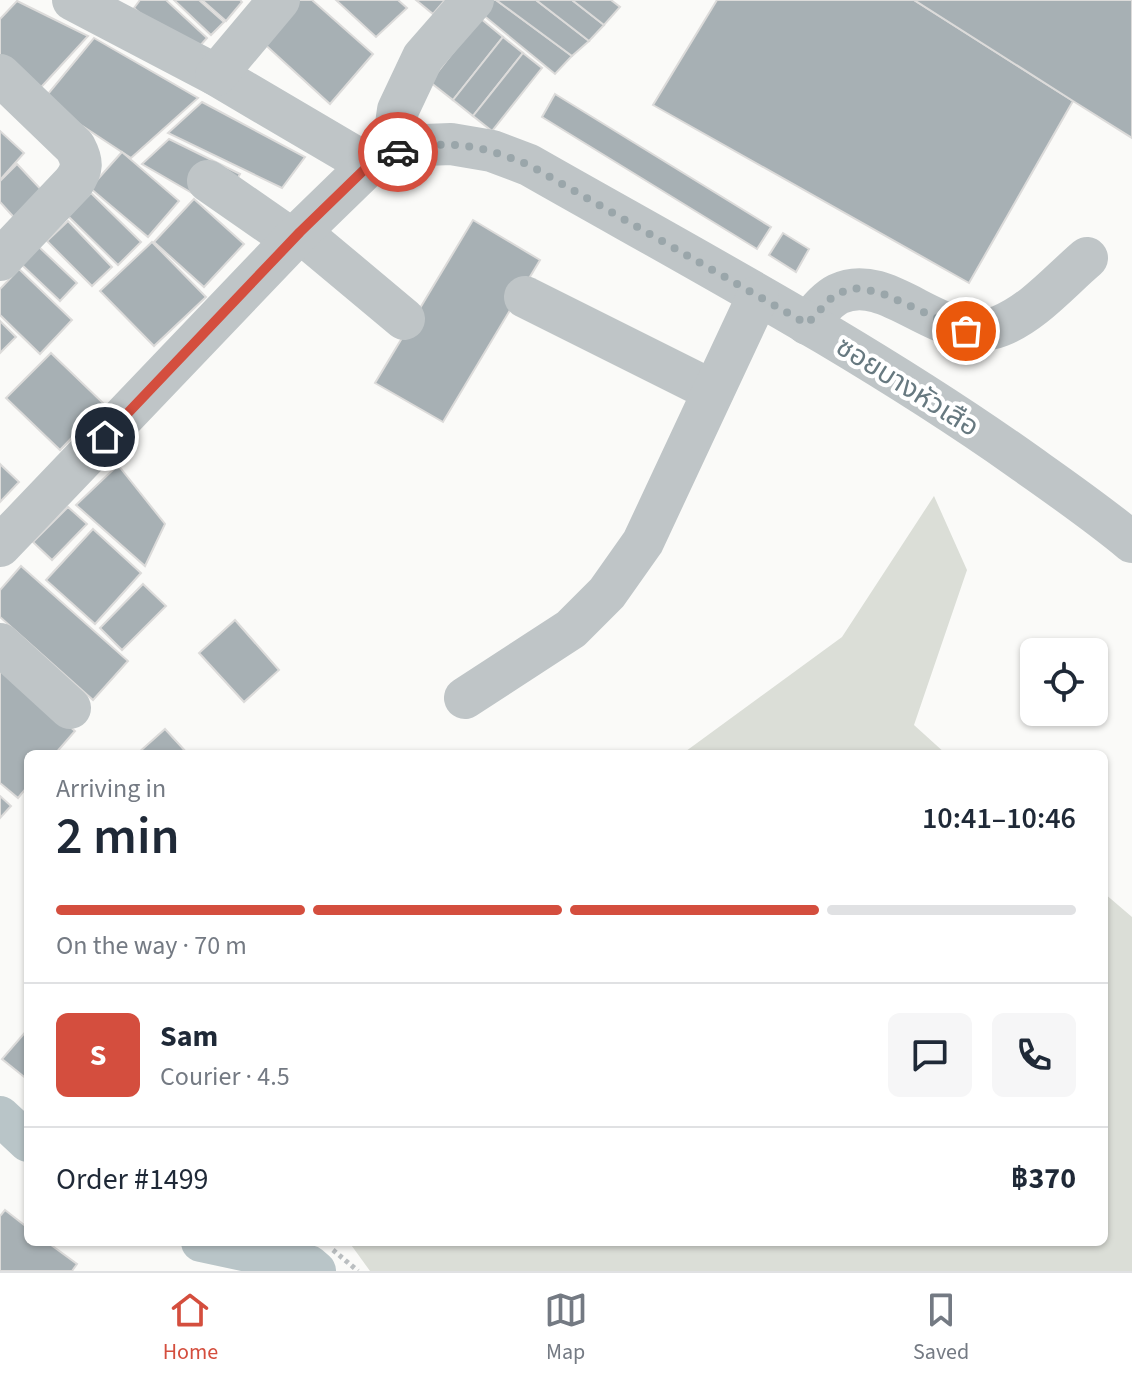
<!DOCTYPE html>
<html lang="en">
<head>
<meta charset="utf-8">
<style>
  body { margin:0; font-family:"Source Sans 3","Noto Sans Thai",sans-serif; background:#f6f6f7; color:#1f2937; height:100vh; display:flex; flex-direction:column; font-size:30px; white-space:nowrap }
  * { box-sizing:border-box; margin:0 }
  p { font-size:26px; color:#747a83 }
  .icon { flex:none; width:44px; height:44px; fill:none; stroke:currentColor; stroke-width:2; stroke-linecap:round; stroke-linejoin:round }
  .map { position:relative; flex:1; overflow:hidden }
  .drawer { position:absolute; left:24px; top:750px; width:1084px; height:496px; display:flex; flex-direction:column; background:#fff; border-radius:12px; box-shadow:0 2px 6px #0004 }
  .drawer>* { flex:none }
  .buttons { position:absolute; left:1020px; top:638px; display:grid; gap:16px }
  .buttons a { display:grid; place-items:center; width:88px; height:88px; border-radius:12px; background:#fff; box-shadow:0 2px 6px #0004; font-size:40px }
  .pin { position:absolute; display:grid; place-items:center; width:68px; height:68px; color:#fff; margin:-34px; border:4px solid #fff; border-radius:50%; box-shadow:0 2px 8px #0007 }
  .courier { position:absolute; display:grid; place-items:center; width:80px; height:80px; margin:-40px; border:6px solid #d44e3e; border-radius:50%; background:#fff; color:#222; box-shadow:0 2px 10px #0007 }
  .overview em { font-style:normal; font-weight:600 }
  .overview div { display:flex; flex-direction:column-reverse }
  .overview { display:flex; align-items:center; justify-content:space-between; height:136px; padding:0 32px }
  h1 { font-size:52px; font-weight:600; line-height:60px }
  .bar { display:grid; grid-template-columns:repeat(4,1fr); gap:12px 8px; align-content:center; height:96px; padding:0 32px }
  .bar i { height:10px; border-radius:6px; background:#e0e1e3 }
  .bar .selected { background:#d44e3e }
  .bar p { grid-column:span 4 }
  .line { display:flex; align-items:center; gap:20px; padding:0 32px; border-top:2px solid #e0e1e3 }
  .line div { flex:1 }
  .round { display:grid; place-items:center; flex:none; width:84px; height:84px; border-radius:12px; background:#f6f6f7 }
  .tab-bar { display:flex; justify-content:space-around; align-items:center; height:112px; border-top:2px solid #e0e1e3; background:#fff; font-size:22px; color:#747a83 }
  .tab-bar a { display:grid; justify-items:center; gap:4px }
  .tab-bar .selected { color:#d44e3e }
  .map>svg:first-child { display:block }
  .green { fill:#dbded7 }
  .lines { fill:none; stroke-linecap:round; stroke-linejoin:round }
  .canal { stroke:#b9c5c8; stroke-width:40 }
  .building { fill:#a7b0b4; stroke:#dcdbda; stroke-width:2 }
  .path { stroke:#babec0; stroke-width:5; stroke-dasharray:4 4; stroke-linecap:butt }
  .minor { stroke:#bfc5c7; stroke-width:42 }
  .done { stroke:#9aa6aa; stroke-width:8; stroke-dasharray:0 14.4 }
  .route { stroke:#d44e3e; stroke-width:10 }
  .labels { text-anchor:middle; stroke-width:8; stroke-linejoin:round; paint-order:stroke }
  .street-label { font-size:28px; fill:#677980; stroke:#fff }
</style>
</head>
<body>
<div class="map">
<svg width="1132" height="1271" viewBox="0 0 1132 1271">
  <rect width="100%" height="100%" fill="#fafaf8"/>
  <g class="green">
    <path d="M934,496L967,570L914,725L946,754H682L842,637Z"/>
    <path d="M1104,893L1132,917V1271H370L349,1242H1104Z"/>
  </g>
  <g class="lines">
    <g class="canal">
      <path d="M0,1116L28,1142"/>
      <path d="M201,1242L309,1265L316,1271"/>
    </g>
  </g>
  <g class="building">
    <path d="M140,0H166L207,38L190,57L134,8Z"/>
    <path d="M174,0H199L224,22L211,35Z"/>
    <path d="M202,0H240L242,2L226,21Z"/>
    <path d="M294,0H312L373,54L330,104L260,40Z"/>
    <path d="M336,0H398L407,8L376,37Z"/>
    <path d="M416,0H445L433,14Z"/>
    <path d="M487,0H496L572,56L555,74L477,10Z"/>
    <path d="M496,0H536L589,41L572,56Z"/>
    <path d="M536,0H572L604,25L589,41Z"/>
    <path d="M572,0H611L620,7L604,25Z"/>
    <path d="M717,0H914L1073,101L969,283L653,105Z"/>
    <path d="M914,0H1132V138L1073,101Z"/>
    <path d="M17,1L88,36L33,96L0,60V19Z"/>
    <path d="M480,18L503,37L453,100L430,82Z"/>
    <path d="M503,37L523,53L473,116L453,100Z"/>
    <path d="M94,38L198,98L131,158L43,100Z"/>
    <path d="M523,53L542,68L492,131L473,116Z"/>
    <path d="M555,94L771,227L757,249L542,117Z"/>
    <path d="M202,102L305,157L282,188L168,133Z"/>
    <path d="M0,131L24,153L0,180Z"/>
    <path d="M169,139L240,174L232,188L192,193L142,164Z"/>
    <path d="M122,152L179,201L148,237L90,188Z"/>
    <path d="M17,164L47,196L19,223L0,202V181Z"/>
    <path d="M91,193L141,242L118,265L68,216Z"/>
    <path d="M194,199L244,244L204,287L154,242Z"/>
    <path d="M473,220L540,260L443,422L375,383Z"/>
    <path d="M68,221L112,267L92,286L47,241Z"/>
    <path d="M783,233L809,249L796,272L769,255Z"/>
    <path d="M152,242L206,297L154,346L100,291Z"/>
    <path d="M39,247L77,283L60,301L21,264Z"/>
    <path d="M19,269L72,320L40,354L0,315V289Z"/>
    <path d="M0,321L16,337L0,353Z"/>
    <path d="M51,353L104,404L60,450L6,398Z"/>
    <path d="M0,464L19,482L0,502Z"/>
    <path d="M118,465L165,524L145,566L76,505Z"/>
    <path d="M68,507L87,524L52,560L33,542Z"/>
    <path d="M93,529L141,573L95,624L46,580Z"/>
    <path d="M21,566L128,661L93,700L0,617V590Z"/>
    <path d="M143,584L166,606L122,650L100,628Z"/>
    <path d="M235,620L279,670L244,702L199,653Z"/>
    <path d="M0,667L75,731L55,754H28V786L18,798L0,783Z"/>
    <path d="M165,729L188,754H137Z"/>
    <path d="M0,796L11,806L0,818Z"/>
    <path d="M28,1029V1080L2,1059Z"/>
    <path d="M5,1210L28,1228V1242H47L77,1264L72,1271H0V1216Z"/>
  </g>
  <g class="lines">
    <path class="path" d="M333,1250L358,1271"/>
    <g class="minor">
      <path d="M73,0L216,75L369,165"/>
      <path d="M0,75L75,147C83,162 83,169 73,183L0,260"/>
      <path d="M216,75L279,0"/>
      <path d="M392,153L398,110L423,57L473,0"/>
      <path d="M208,181L293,240"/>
      <path d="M300,232L404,319"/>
      <path d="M525,297L713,391"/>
      <path d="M807,324C816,314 826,300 838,294C889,269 943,349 1000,326C1033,313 1060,281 1087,258"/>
      <path d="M0,546L300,232L369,165L392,153L425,145L451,144L492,151L529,165C694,259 864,349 1020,459C1058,486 1096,512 1132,542"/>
      <path d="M0,644L70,708"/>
      <path d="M465,698L571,629L607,593L643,542L758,296"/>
    </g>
  </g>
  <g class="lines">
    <path class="done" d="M398,152C451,138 479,145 529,165L807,324L834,295L853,288L879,292L966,331"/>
    <path class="route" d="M105,437L300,232L369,165L398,152"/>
  </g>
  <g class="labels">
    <g class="street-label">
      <text transform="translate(908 386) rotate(32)" y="10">ซอยบางหัวเสือ</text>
    </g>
  </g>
</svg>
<div class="buttons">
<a><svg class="icon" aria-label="locate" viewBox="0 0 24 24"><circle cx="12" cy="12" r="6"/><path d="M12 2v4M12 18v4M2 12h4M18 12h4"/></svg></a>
</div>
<div class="pin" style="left:966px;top:331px;background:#ea580c"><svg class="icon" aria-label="bag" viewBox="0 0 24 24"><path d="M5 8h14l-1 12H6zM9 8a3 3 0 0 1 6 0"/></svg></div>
<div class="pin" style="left:105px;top:437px;background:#1f2937"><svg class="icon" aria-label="home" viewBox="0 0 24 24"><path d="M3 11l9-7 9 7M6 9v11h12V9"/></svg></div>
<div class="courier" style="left:398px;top:152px"><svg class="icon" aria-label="car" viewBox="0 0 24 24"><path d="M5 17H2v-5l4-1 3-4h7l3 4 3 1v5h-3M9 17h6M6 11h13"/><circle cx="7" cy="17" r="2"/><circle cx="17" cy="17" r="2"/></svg></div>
<section class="drawer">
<div class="overview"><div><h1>2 min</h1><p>Arriving in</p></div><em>10:41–10:46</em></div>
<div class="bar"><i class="selected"></i><i class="selected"></i><i class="selected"></i><i></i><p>On the way · 70 m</p></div>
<div class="line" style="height:144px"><b class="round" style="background:#d44e3e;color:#fff">S</b><div><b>Sam</b><p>Courier · 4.5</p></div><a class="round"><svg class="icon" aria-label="chat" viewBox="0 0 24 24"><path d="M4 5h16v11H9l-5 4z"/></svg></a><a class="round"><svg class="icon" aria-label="phone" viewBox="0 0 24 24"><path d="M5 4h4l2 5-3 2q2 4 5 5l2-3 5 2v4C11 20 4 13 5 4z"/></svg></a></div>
<div class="line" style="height:104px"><div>Order #1499</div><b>฿370</b></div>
</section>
</div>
<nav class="tab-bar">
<a class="selected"><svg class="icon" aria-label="home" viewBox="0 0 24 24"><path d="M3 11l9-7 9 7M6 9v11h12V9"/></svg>Home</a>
<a><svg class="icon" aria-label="map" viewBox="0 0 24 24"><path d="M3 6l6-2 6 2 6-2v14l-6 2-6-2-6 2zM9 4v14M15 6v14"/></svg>Map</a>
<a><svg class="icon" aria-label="saved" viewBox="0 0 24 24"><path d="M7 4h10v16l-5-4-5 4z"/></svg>Saved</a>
</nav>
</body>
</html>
